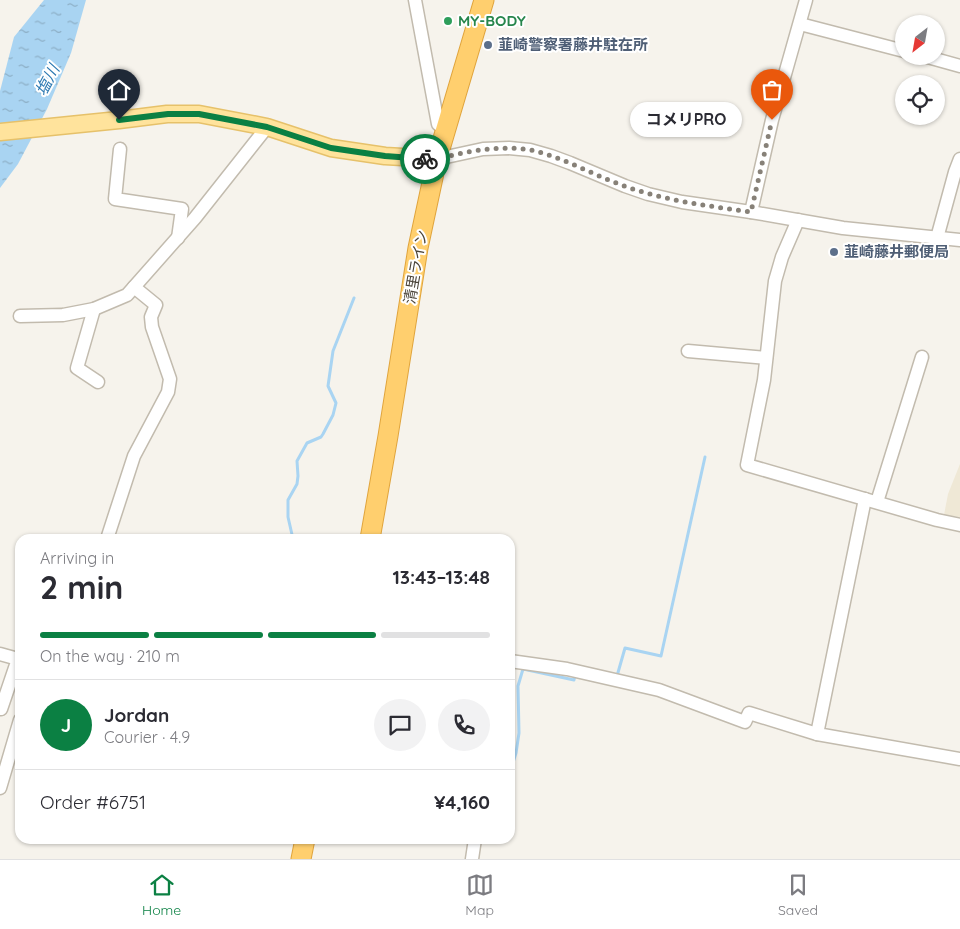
<!DOCTYPE html>
<html lang="en">
<head>
<meta charset="utf-8">
<style>
  body { margin:0; font-family:Quicksand,"Noto Sans JP",sans-serif; background:#f2f2f3; color:#2b2b33; height:100vh; display:flex; flex-direction:column; font-size:19px; white-space:nowrap }
  * { box-sizing:border-box; margin:0 }
  p { font-size:16px; color:#7c7c81 }
  .icon { flex:none; width:28px; height:28px; fill:none; stroke:currentColor; stroke-width:2; stroke-linecap:round; stroke-linejoin:round }
  .map { position:relative; flex:1; overflow:hidden }
  .drawer { position:absolute; left:15px; top:534px; width:500px; height:310px; display:flex; flex-direction:column; background:#fff; border-radius:15px; box-shadow:0 1px 4px #0004 }
  .drawer>* { flex:none }
  .needle { width:32px; rotate:211deg }
  .fabs { position:absolute; left:895px; top:15px; display:grid; gap:10px }
  .fabs a { display:grid; place-items:center; width:50px; height:50px; border-radius:50%; background:#fff; box-shadow:0 1px 4px #0004; font-size:25px }
  .pin { position:absolute; display:grid; place-items:center; width:42px; height:42px; color:#fff; margin:-51px -21px; border-radius:50% 50% 50% 0; rotate:-45deg; box-shadow:0 0 5px #0007 }
  .pin .icon { rotate:45deg }
  .courier { position:absolute; display:grid; place-items:center; width:50px; height:50px; margin:-25px; border:4px solid #0b8043; border-radius:50%; background:#fff; color:#222; box-shadow:0 1px 6px #0007 }
  .bubble { position:absolute; height:35px; border-radius:18px; background:#fff; box-shadow:0 1px 4px #0004; font-size:16px; font-weight:700; line-height:35px; text-align:center }
  .summary em { font-style:normal; font-weight:700 }
  .summary div { display:flex; flex-direction:column-reverse }
  .summary { display:flex; align-items:center; justify-content:space-between; height:85px; padding:0 25px }
  h1 { font-size:32px; font-weight:700; line-height:38px }
  .bar { display:grid; grid-template-columns:repeat(4,1fr); gap:8px 5px; align-content:center; height:60px; padding:0 25px }
  .bar i { height:6px; border-radius:4px; background:#e1e1e2 }
  .bar .current { background:#0b8043 }
  .bar p { grid-column:span 4 }
  .line { display:flex; align-items:center; gap:12px; padding:0 25px; border-top:1px solid #e1e1e2 }
  .line div { flex:1 }
  .round { display:grid; place-items:center; flex:none; width:52px; height:52px; border-radius:26px; background:#f2f2f3 }
  .menu { display:flex; justify-content:space-around; align-items:center; height:70px; border-top:1px solid #e1e1e2; background:#fff; font-size:14px; color:#7c7c81 }
  .menu a { display:grid; justify-items:center; gap:2px }
  .menu .current { color:#0b8043 }
  .map>svg:first-child { display:block }
  .education { fill:#efe8d6 }
  .water { fill:url(#water-ripples) }
  .lines { fill:none; stroke-linecap:round; stroke-linejoin:round }
  .stream { stroke:#a9d4f2; stroke-width:3 }
  .minor-casing { stroke:#c2bbae; stroke-width:15 }
  .major-casing { stroke:#e6c16a; stroke-width:19 }
  .highway-casing { stroke:#e0a43c; stroke-width:21 }
  .minor { stroke:#fff; stroke-width:12 }
  .major { stroke:#ffe39c; stroke-width:16 }
  .highway { stroke:#ffcf6e; stroke-width:19 }
  .done { stroke:#878178; stroke-width:5; stroke-dasharray:0 9 }
  .route { stroke:#0b8043; stroke-width:6 }
  .leisure-dot { fill:#2e9e5b; stroke:#fff; stroke-width:2 }
  .service-dot { fill:#5c6f8a; stroke:#fff; stroke-width:2 }
  .labels { text-anchor:middle; stroke-width:4; stroke-linejoin:round; paint-order:stroke }
  .leisure-label { font-size:15px; font-weight:bold; fill:#27864d; stroke:#fff; text-anchor:start }
  .service-label { font-size:15px; font-weight:bold; fill:#4e5e75; stroke:#fff; text-anchor:start }
  .street-label { font-size:15px; fill:#4b4439; stroke:#fff }
  .water-label { font-size:16px; font-style:italic; fill:#2e7ab2; stroke:#fff }
</style>
</head>
<body>
<div class="map">
<svg width="960" height="859" viewBox="0 0 960 859">
  <defs>
    <pattern id="water-ripples" width="26" height="14" patternUnits="userSpaceOnUse" patternTransform="scale(1.25)"><rect width="26" height="14" fill="#a9d4f2"/><path d="M2 4q2-2 4 0t4 0M15 11q2-2 4 0t4 0" fill="none" stroke="#8caec5"/></pattern>
  </defs>
  <rect width="100%" height="100%" fill="#f6f3ec"/>
  <path class="education" d="M960,464V517L944,515L948,494Z"/>
  <path class="water" d="M44,0H86L71,53L47,109L18,164L0,188V91L14,37Z"/>
  <g class="lines">
    <g class="stream">
      <path d="M293,539L288,517V500L297,484L298,476L297,461L307,443L321,437L323,434L333,415L336,403L328,386L333,351L354,298"/>
      <path d="M614,675L617,676L625,648L661,656L705,457"/>
      <path d="M510,772L516,753L519,733L518,686L523,669L574,680L575,675"/>
    </g>
    <defs>
      <g id="minor">
        <path d="M415,0L438,124L445,130"/>
        <path d="M800,24L904,51"/>
        <path d="M924,56L960,66"/>
        <path d="M120,149L115,199L182,209L178,238"/>
        <path d="M437,159L483,149L509,148L530,150L551,156L570,163L625,186L648,194L682,202L751,212L843,228L960,240"/>
        <path d="M751,212L772,120L806,0"/>
        <path d="M798,220L782,257L775,281L764,380L747,465L937,520L960,525"/>
        <path d="M937,238L955,172L960,159"/>
        <path d="M94,309L77,368L98,382"/>
        <path d="M20,316L63,315L94,309L127,295L195,218L267,127"/>
        <path d="M688,351L766,358"/>
        <path d="M865,499L817,734L960,759"/>
        <path d="M877,502L922,357"/>
        <path d="M107,539L134,456L168,392L170,379L152,327L151,317L156,305L134,287"/>
        <path d="M0,654L18,659L1,709"/>
        <path d="M510,661L567,669L659,690L745,722L749,713L817,734"/>
        <path d="M0,788L20,720"/>
        <path d="M472,859L475,839"/>
      </g>
      <path id="major" d="M0,132L119,120L167,114H199L267,127L331,148L385,156L437,159"/>
      <g id="highway">
        <path d="M370,539L388,436L418,248L437,159L484,0"/>
        <path d="M301,859L305,839"/>
      </g>
    </defs>
    <use href="#minor" class="minor-casing"/>
    <use href="#major" class="major-casing"/>
    <use href="#highway" class="highway-casing"/>
    <use href="#minor" class="minor"/>
    <use href="#major" class="major"/>
    <use href="#highway" class="highway"/>
  </g>
  <g class="lines">
    <path class="done" d="M425,159C439,159 449,156 462,153C484,149 508,146 531,150C565,158 595,176 627,187C667,201 709,206 751,212L772,120"/>
    <path class="route" d="M119,120L168,114H199L267,127L331,148L385,156L425,159"/>
  </g>
  <circle class="leisure-dot" cx="448" cy="21" r="5"/>
  <g class="service-dot">
    <circle cx="488" cy="45" r="5"/>
    <circle cx="834" cy="252" r="5"/>
  </g>
  <g class="labels">
    <g class="leisure-label">
      <text x="458" y="26">MY-BODY</text>
    </g>
    <g class="service-label">
      <text x="498" y="50">韮崎警察署藤井駐在所</text>
      <text x="844" y="257">韮崎藤井郵便局</text>
    </g>
    <g class="street-label">
      <text transform="translate(416 267) rotate(-80)" y="5">清里ライン</text>
    </g>
    <g class="water-label">
      <text transform="translate(47 80) rotate(-62)" y="6">塩川</text>
    </g>
  </g>
</svg>
<div class="fabs">
<a><svg class="needle" viewBox="-14 -14 28 28"><path d="M0-13l5 13h-10z" fill="#e53935"/><path d="M0 13l5-13h-10z" fill="#7c7c81"/></svg></a>
<a><svg class="icon" aria-label="locate" viewBox="0 0 24 24"><circle cx="12" cy="12" r="6"/><path d="M12 2v4M12 18v4M2 12h4M18 12h4"/></svg></a>
</div>
<div class="pin" style="left:772px;top:120px;background:#ea580c"><svg class="icon" aria-label="bag" viewBox="0 0 24 24"><path d="M5 8h14l-1 12H6zM9 8a3 3 0 0 1 6 0"/></svg></div>
<div class="pin" style="left:119px;top:120px;background:#1f2937"><svg class="icon" aria-label="home" viewBox="0 0 24 24"><path d="M3 11l9-7 9 7M6 9v11h12V9"/></svg></div>
<div class="courier" style="left:425px;top:159px"><svg class="icon" aria-label="bike" viewBox="0 0 24 24"><circle cx="6" cy="16" r="4"/><circle cx="18" cy="16" r="4"/><path d="M6 16l4-8h5l3 8M10 8l3 8H6M13 5h3"/></svg></div>
<div class="bubble" style="left:630px;top:102px;width:112px">コメリPRO</div>
<section class="drawer">
<div class="summary"><div><h1>2 min</h1><p>Arriving in</p></div><em>13:43–13:48</em></div>
<div class="bar"><i class="current"></i><i class="current"></i><i class="current"></i><i></i><p>On the way · 210 m</p></div>
<div class="line" style="height:90px"><b class="round" style="background:#0b8043;color:#fff">J</b><div><b>Jordan</b><p>Courier · 4.9</p></div><a class="round"><svg class="icon" aria-label="chat" viewBox="0 0 24 24"><path d="M4 5h16v11H9l-5 4z"/></svg></a><a class="round"><svg class="icon" aria-label="phone" viewBox="0 0 24 24"><path d="M5 4h4l2 5-3 2q2 4 5 5l2-3 5 2v4C11 20 4 13 5 4z"/></svg></a></div>
<div class="line" style="height:65px"><div>Order #6751</div><b>¥4,160</b></div>
</section>
</div>
<nav class="menu">
<a class="current"><svg class="icon" aria-label="home" viewBox="0 0 24 24"><path d="M3 11l9-7 9 7M6 9v11h12V9"/></svg>Home</a>
<a><svg class="icon" aria-label="map" viewBox="0 0 24 24"><path d="M3 6l6-2 6 2 6-2v14l-6 2-6-2-6 2zM9 4v14M15 6v14"/></svg>Map</a>
<a><svg class="icon" aria-label="saved" viewBox="0 0 24 24"><path d="M7 4h10v16l-5-4-5 4z"/></svg>Saved</a>
</nav>
</body>
</html>
